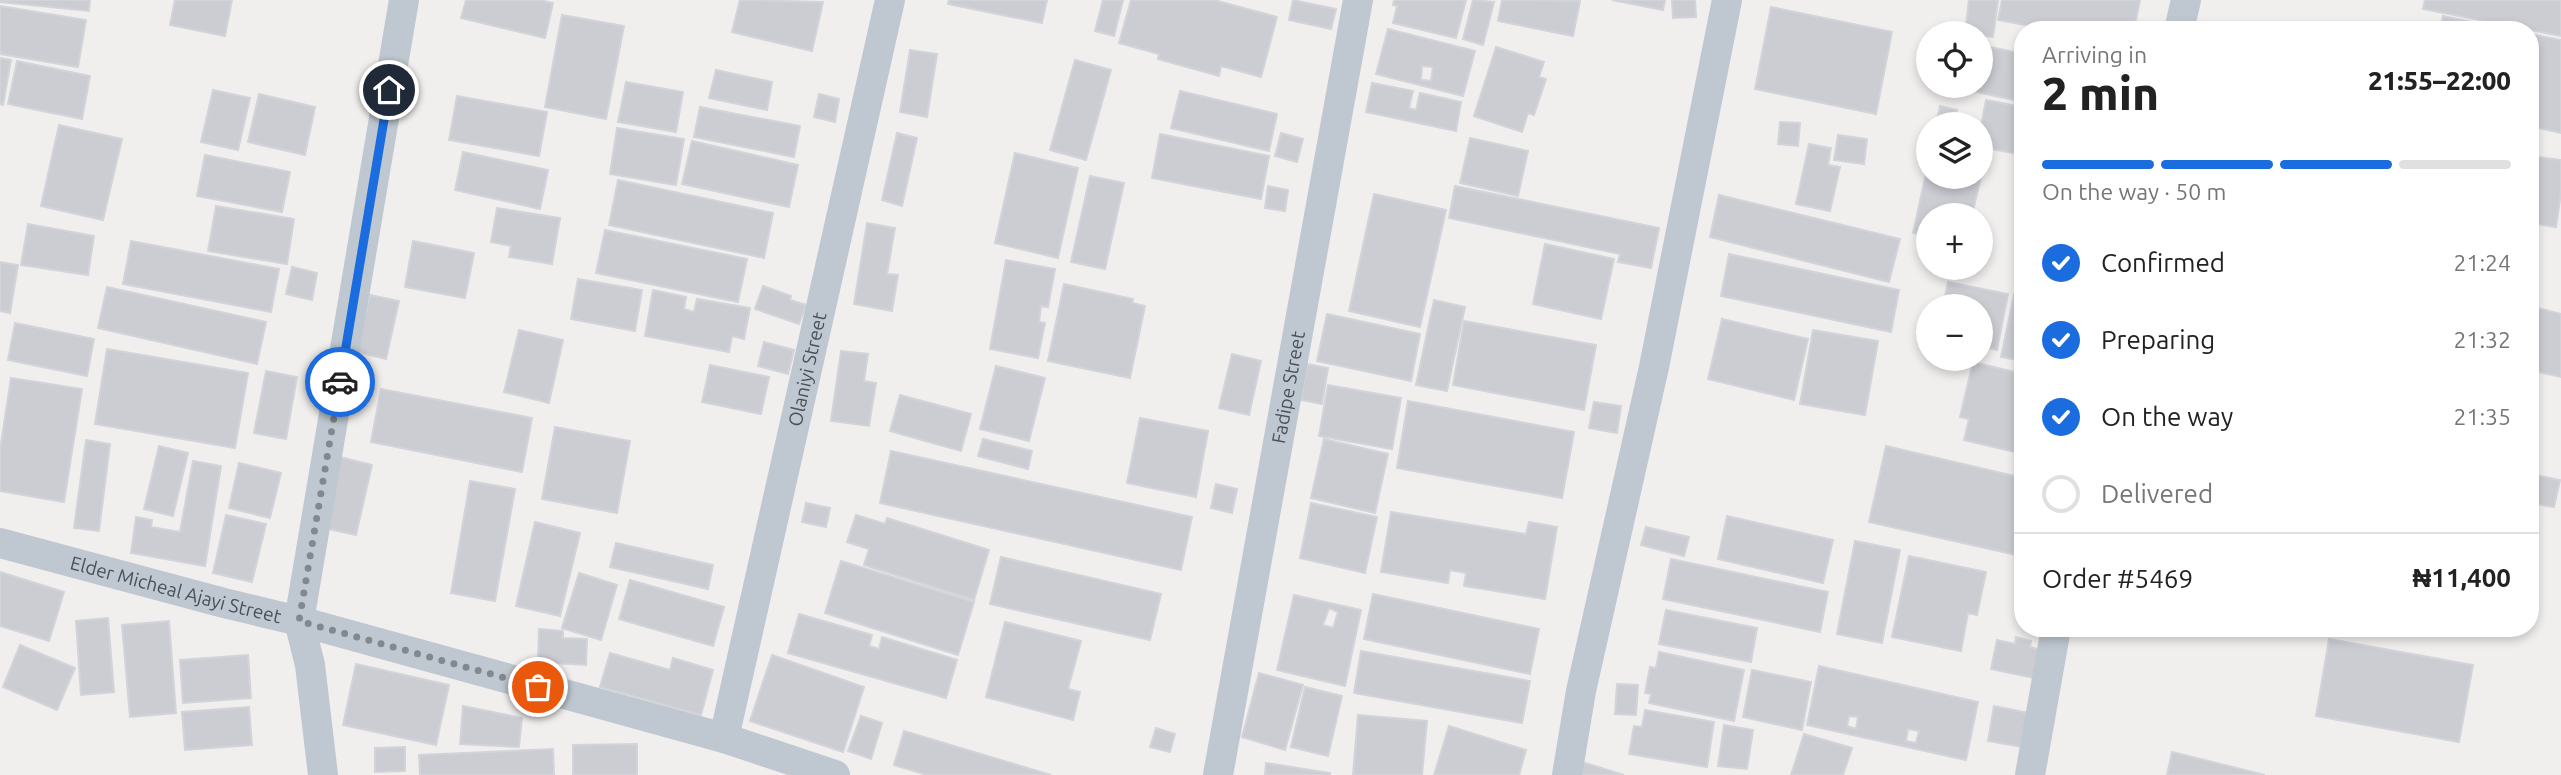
<!DOCTYPE html>
<html lang="en">
<head>
<meta charset="utf-8">
<style>
  body { margin:0; font-family:Ubuntu,sans-serif; background:#f6f6f6; color:#222; height:100vh; display:flex; flex-direction:column; font-size:26px; white-space:nowrap }
  * { box-sizing:border-box; margin:0 }
  p { font-size:23px; color:#767676 }
  .icon { flex:none; width:38px; height:38px; fill:none; stroke:currentColor; stroke-width:2; stroke-linecap:round; stroke-linejoin:round }
  .map { position:relative; flex:1; overflow:hidden }
  .side { position:absolute; left:2014px; top:21px; width:525px; height:616px; display:flex; flex-direction:column; background:#fff; border-radius:28px; box-shadow:0 4px 10px #0003 }
  .side>* { flex:none }
  .controls { position:absolute; left:1916px; top:21px; display:grid; gap:14px }
  .controls a { display:grid; place-items:center; width:77px; height:77px; border-radius:50%; background:#fff; box-shadow:0 4px 10px #0003; font-size:35px }
  .pin { position:absolute; display:grid; place-items:center; width:60px; height:60px; color:#fff; margin:-30px; border:4px solid #fff; border-radius:50%; box-shadow:0 2px 7px #0007 }
  .courier { position:absolute; display:grid; place-items:center; width:70px; height:70px; margin:-35px; border:5px solid #1a6cdf; border-radius:50%; background:#fff; color:#222; box-shadow:0 2px 9px #0007 }
  .summary em { font-style:normal; font-weight:800 }
  .summary div { display:flex; flex-direction:column-reverse }
  .summary { display:flex; align-items:center; justify-content:space-between; height:119px; padding:0 28px }
  h1 { font-size:46px; font-weight:800; line-height:52px }
  .bar { display:grid; grid-template-columns:repeat(4,1fr); gap:10px 7px; align-content:center; height:84px; padding:0 28px }
  .bar i { height:9px; border-radius:5px; background:#e0e0e0 }
  .bar .on { background:#1a6cdf }
  .bar p { grid-column:span 4 }
  .line { display:flex; align-items:center; gap:18px; padding:0 28px; border-top:2px solid #e0e0e0 }
  .line div { flex:1 }
  ol { padding:0 28px; list-style:none }
  li { display:flex; align-items:center; gap:21px; height:77px }
  li p { margin-inline-start:auto }
  li .icon { padding:7px; border-radius:50%; background:#1a6cdf; color:#fff; stroke-width:4 }
  li:last-child { color:#767676 }
  li i { width:38px; height:38px; border:4px solid #e0e0e0; border-radius:50% }
  .map>svg:first-child { display:block }
  .building { fill:#cbcdd3; stroke:#d2d4da; stroke-width:2; fill-rule:evenodd }
  .lines { fill:none; stroke-linecap:round; stroke-linejoin:round }
  .minor { stroke:#bfc8d0; stroke-width:30 }
  .done { stroke:#82888f; stroke-width:7; stroke-dasharray:0 12.6 }
  .route { stroke:#1a6cdf; stroke-width:9 }
  .labels { text-anchor:middle; stroke-width:7; stroke-linejoin:round; paint-order:stroke }
  .street-label { font-size:19px; fill:#47515c; stroke:#fff }
</style>
</head>
<body>
<div class="map">
<svg width="2561" height="775" viewBox="0 0 2561 775">
  <rect width="100%" height="100%" fill="#f1eeee"/>
  <g class="building">
    <path d="M0,0H90L89,11L0,2Z"/>
    <path d="M175,0H232L225,36L170,25Z"/>
    <path d="M466,0H539L553,3L545,38L461,18Z"/>
    <path d="M740,0L823,2L812,51L732,32Z"/>
    <path d="M949,0H1047L1042,23L948,4Z"/>
    <path d="M1103,0H1123L1114,36L1095,31Z"/>
    <path d="M1131,0H1214L1277,17L1261,77L1221,66L1219,76L1158,59L1159,54L1119,43Z"/>
    <path d="M1293,0L1336,9L1331,29L1289,20Z"/>
    <path d="M1394,0H1466L1456,38L1393,23L1397,6L1393,5Z"/>
    <path d="M1473,0L1494,2L1483,45L1463,39Z"/>
    <path d="M1502,0L1580,1L1573,36L1498,21Z"/>
    <path d="M1612,0H1665L1663,10Z"/>
    <path d="M1672,0H1695L1696,17L1673,18Z"/>
    <path d="M1969,0H1998L1993,37L1981,36V33H1965Z"/>
    <path d="M2002,0H2140L2134,30H2052L1998,20Z"/>
    <path d="M2425,0H2561V36L2423,9Z"/>
    <path d="M0,6L86,20L78,67L0,54Z"/>
    <path d="M1771,7L1892,32L1876,114L1755,89Z"/>
    <path d="M562,15L624,26L606,119L545,107Z"/>
    <path d="M2443,16L2510,30H2440Z"/>
    <path d="M1388,29L1475,51L1463,96L1376,74ZM1422,66L1433,67L1431,81L1421,80Z"/>
    <path d="M2530,34L2561,40V133L2530,126Z"/>
    <path d="M1981,45L2023,54V102L1963,89L1964,86H1981Z"/>
    <path d="M1496,47L1544,62L1539,77L1546,79L1534,115L1528,113L1522,132L1474,116Z"/>
    <path d="M910,50L937,54L927,117L900,112Z"/>
    <path d="M0,58L11,60L3,105L0,104Z"/>
    <path d="M1075,60L1111,70L1086,160L1050,150Z"/>
    <path d="M17,61L90,76L82,119L8,104Z"/>
    <path d="M716,70L772,82L767,110L709,98Z"/>
    <path d="M626,82L683,92L676,132L618,122Z"/>
    <path d="M1372,83L1413,91L1409,108L1416,110L1420,93L1461,102L1456,131L1366,112Z"/>
    <path d="M1945,86H1961L1959,94L1944,91Z"/>
    <path d="M213,90L250,98L238,150L201,142Z"/>
    <path d="M1180,91L1277,114L1269,151L1171,128Z"/>
    <path d="M259,94L315,107L305,155L248,142Z"/>
    <path d="M819,94L839,99L835,122L814,117Z"/>
    <path d="M457,96L547,112L539,156L449,140Z"/>
    <path d="M1986,100L2023,107V155L1981,147V126Z"/>
    <path d="M1940,106L1957,110L1954,124H1936Z"/>
    <path d="M700,107L800,126L794,157L694,137Z"/>
    <path d="M1780,122L1800,123L1798,146L1778,144Z"/>
    <path d="M59,125L122,139L103,220L41,206Z"/>
    <path d="M617,128L684,139L676,185L610,174Z"/>
    <path d="M897,133L917,138L902,206L882,200Z"/>
    <path d="M1281,133L1303,139L1297,162L1275,156Z"/>
    <path d="M1160,134L1269,156L1261,199L1152,178Z"/>
    <path d="M1838,135L1867,139L1864,164L1834,160Z"/>
    <path d="M1470,138L1528,151L1518,196L1460,183Z"/>
    <path d="M692,141L798,165L789,207L682,184Z"/>
    <path d="M1809,144L1831,148L1828,165L1840,167L1830,211L1796,204Z"/>
    <path d="M463,152L548,170L540,209L455,190Z"/>
    <path d="M1015,153L1078,168L1058,258L995,243Z"/>
    <path d="M205,155L290,172L282,212L197,196Z"/>
    <path d="M2530,156L2561,160V193L2556,227L2530,223Z"/>
    <path d="M1928,164V177H1981L1972,215H1928V236L1913,233Z"/>
    <path d="M1090,176L1124,183L1105,269L1071,262Z"/>
    <path d="M618,180L773,213L764,258L609,225Z"/>
    <path d="M1268,186L1288,190L1285,211L1265,208Z"/>
    <path d="M1455,186L1659,228L1651,268L1618,262L1620,254L1449,218Z"/>
    <path d="M1374,194L1446,210L1420,327L1349,311Z"/>
    <path d="M1719,195L1900,239L1889,282L1710,237Z"/>
    <path d="M216,206L294,219L287,264L208,251Z"/>
    <path d="M497,208L560,218L552,264L509,257L511,246L491,242Z"/>
    <path d="M867,223L895,228L887,274L898,275L892,311L854,304Z"/>
    <path d="M28,224L94,236L88,275L21,265Z"/>
    <path d="M605,230L747,259L738,302L596,273Z"/>
    <path d="M131,241L279,269L271,312L123,284Z"/>
    <path d="M413,241L474,253L465,298L405,287Z"/>
    <path d="M1545,244L1614,259L1601,319L1533,304Z"/>
    <path d="M1729,254L1899,290L1891,332L1721,296Z"/>
    <path d="M1006,260L1055,269L1048,307L1041,306L1039,322L1045,323L1038,358L990,349Z"/>
    <path d="M0,262L18,265L10,313L0,311Z"/>
    <path d="M292,267L317,273L312,300L286,294Z"/>
    <path d="M578,279L642,290L635,331L571,319Z"/>
    <path d="M1948,282L2008,294L1997,350L1981,346V306H1943Z"/>
    <path d="M1064,284L1133,299L1132,303L1145,306L1130,378L1048,361Z"/>
    <path d="M763,286L791,296L790,300L806,305L799,324L755,309Z"/>
    <path d="M107,287L266,322L257,364L98,328Z"/>
    <path d="M653,290L686,297L684,309L694,312L697,299L750,308L744,339L732,336L729,352L645,336Z"/>
    <path d="M370,295L399,301L386,359L357,352Z"/>
    <path d="M2014,295L2023,297V361L2001,357Z"/>
    <path d="M1434,300L1465,307L1447,391L1416,385Z"/>
    <path d="M2538,308L2561,314V377L2530,370V341Z"/>
    <path d="M1327,314L1420,334L1411,381L1317,361Z"/>
    <path d="M1722,319L1808,339L1794,400L1708,379Z"/>
    <path d="M1464,321L1596,345L1584,410L1453,385Z"/>
    <path d="M15,323L94,339L87,376L8,360Z"/>
    <path d="M519,330L563,340L549,403L504,392Z"/>
    <path d="M1813,330L1878,341L1865,415L1800,404Z"/>
    <path d="M764,342L794,350L788,374L758,366Z"/>
    <path d="M107,349L248,373L235,448L95,424Z"/>
    <path d="M841,351L868,354L864,381L876,383L869,426L831,421Z"/>
    <path d="M1232,354L1261,361L1249,415L1219,408Z"/>
    <path d="M1973,362L2023,374V454L1964,440L1969,419L1960,417Z"/>
    <path d="M1307,364L1328,368L1322,404L1301,400Z"/>
    <path d="M710,365L769,377L761,414L702,402Z"/>
    <path d="M996,366L1045,378L1029,441L980,429Z"/>
    <path d="M266,371L297,377L286,439L254,433Z"/>
    <path d="M11,378L82,389L64,502L0,491V450Z"/>
    <path d="M1328,385L1401,398L1392,449L1319,436Z"/>
    <path d="M381,389L532,418L522,472L371,442Z"/>
    <path d="M900,395L971,414L961,451L890,431Z"/>
    <path d="M1408,401L1574,432L1562,498L1397,468Z"/>
    <path d="M1594,402L1621,406L1617,433L1589,428Z"/>
    <path d="M1140,418L1208,431L1196,497L1127,483Z"/>
    <path d="M555,427L630,441L617,513L542,499Z"/>
    <path d="M983,439L1032,451L1028,469L978,456Z"/>
    <path d="M1324,439L1388,454L1375,513L1311,498Z"/>
    <path d="M86,440L110,444L99,531L74,528Z"/>
    <path d="M159,446L188,453L173,516L144,509Z"/>
    <path d="M1886,446L2023,478V546L2021,556L1869,522Z"/>
    <path d="M891,451L1192,517L1181,570L880,503Z"/>
    <path d="M340,457L372,465L356,535L324,528Z"/>
    <path d="M193,461L221,466L205,566L131,553L136,517L152,520L151,527L180,532Z"/>
    <path d="M239,463L281,473L270,518L229,508Z"/>
    <path d="M2530,474L2560,480L2554,507L2530,503Z"/>
    <path d="M470,481L515,489L495,601L451,593Z"/>
    <path d="M1216,484L1237,489L1232,513L1211,508Z"/>
    <path d="M806,503L830,508L826,527L802,522Z"/>
    <path d="M1311,503L1377,517L1365,573L1300,558Z"/>
    <path d="M1391,512L1526,534L1529,522L1557,527L1545,599L1464,586L1466,573L1450,570L1448,583L1381,572Z"/>
    <path d="M226,515L266,524L252,582L213,573Z"/>
    <path d="M856,515L885,524L887,518L989,550L974,600L864,565L869,549L847,542Z"/>
    <path d="M1727,516L1833,540L1823,583L1718,559Z"/>
    <path d="M535,522L580,533L560,616L516,606Z"/>
    <path d="M1646,527L1689,537L1684,556L1641,545Z"/>
    <path d="M1855,541L1900,550L1882,643L1837,634Z"/>
    <path d="M616,543L713,565L708,589L610,567Z"/>
    <path d="M1909,556L1986,572L1977,615L1968,613L1961,651L1892,637Z"/>
    <path d="M1001,557L1161,594L1150,640L990,604Z"/>
    <path d="M1671,559L1828,592L1820,632L1663,599Z"/>
    <path d="M841,561L974,602L958,655L825,613Z"/>
    <path d="M0,572L64,592L49,641L0,626Z"/>
    <path d="M579,573L617,585L601,640L562,628Z"/>
    <path d="M630,580L724,607L713,646L619,619Z"/>
    <path d="M1373,594L1539,629L1530,674L1364,639Z"/>
    <path d="M1294,595L1361,610L1345,686L1277,670ZM1329,608L1338,612L1333,628L1323,625Z"/>
    <path d="M1666,610L1757,628L1751,662L1659,644Z"/>
    <path d="M799,614L872,635L869,646L879,649L882,637L957,660L946,698L788,653Z"/>
    <path d="M108,618L114,692L81,695L76,621Z"/>
    <path d="M169,621L176,713L130,717L122,625Z"/>
    <path d="M1005,622L1081,641L1068,689L1080,692L1073,720L986,697Z"/>
    <path d="M539,629L563,631V638L587,639L586,665L538,662Z"/>
    <path d="M2016,637L2031,641L2030,647L2045,651L2039,679L1991,669L1997,640L2015,644Z"/>
    <path d="M2329,639L2473,665L2459,742L2316,716Z"/>
    <path d="M20,645L75,668L57,710L3,687Z"/>
    <path d="M1361,651L1530,681L1522,723L1354,693Z"/>
    <path d="M1659,652L1744,670L1734,721L1649,703L1651,694L1645,693L1650,667L1656,668Z"/>
    <path d="M610,653L670,670L673,658L713,670L701,715L600,687Z"/>
    <path d="M248,655L251,698L183,703L180,660Z"/>
    <path d="M772,655L864,687L843,752L750,721Z"/>
    <path d="M356,664L449,685L436,745L343,725Z"/>
    <path d="M1819,666L1978,702L1966,760L1807,725ZM1849,716L1858,717L1856,729L1847,726ZM1908,729L1919,731L1916,743L1906,741Z"/>
    <path d="M1752,670L1811,682L1802,730L1743,717Z"/>
    <path d="M1259,673L1303,685L1285,750L1242,737Z"/>
    <path d="M1617,684L1638,685L1636,715L1615,714Z"/>
    <path d="M1305,687L1342,696L1328,756L1291,747Z"/>
    <path d="M463,706L522,718L519,747L460,744Z"/>
    <path d="M1994,706L2029,713L2023,747L1988,741Z"/>
    <path d="M249,707L252,745L185,750L182,712Z"/>
    <path d="M1645,710L1714,722L1707,767L1629,754L1634,726L1642,727Z"/>
    <path d="M1358,715L1427,721L1422,775H1353Z"/>
    <path d="M861,716L882,723L871,759L848,751Z"/>
    <path d="M1724,725L1753,730L1747,769L1718,766Z"/>
    <path d="M1449,726L1526,750L1519,775H1434Z"/>
    <path d="M1156,728L1175,734L1170,752L1150,747Z"/>
    <path d="M904,731L1051,775H927L894,765Z"/>
    <path d="M1804,734L1852,748L1843,775H1791Z"/>
    <path d="M637,744V775H573V745Z"/>
    <path d="M405,747V771L375,772V748Z"/>
    <path d="M553,749L554,775H420L419,755Z"/>
    <path d="M2172,752L2265,775H2167Z"/>
    <path d="M1582,762L1624,775H1579Z"/>
    <path d="M1266,763L1330,773V775H1265Z"/>
  </g>
  <g class="lines">
    <g class="minor">
      <path d="M2179,30L2186,0"/>
      <path id="s1" d="M0,543L224,603L299,621L724,738L835,775"/>
      <path id="s2" d="M724,738L890,0"/>
      <path d="M323,775L310,665L299,621L404,0"/>
      <path id="s3" d="M1218,775L1358,0"/>
      <path d="M1567,775L1581,691L1654,367L1727,0"/>
      <path d="M2030,775L2056,628"/>
    </g>
  </g>
  <g class="lines">
    <path class="done" d="M340,382L299,621L538,687"/>
    <path class="route" d="M340,382L389,90"/>
  </g>
  <g class="labels">
    <g class="street-label">
      <text dy="7" stroke="none"><textPath href="#s2" startOffset="378">Olaniyi Street</textPath></text>
      <text dy="7" stroke="none"><textPath href="#s3" startOffset="394">Fadipe Street</textPath></text>
      <text dy="7" stroke="none"><textPath href="#s1" startOffset="182">Elder Micheal Ajayi Street</textPath></text>
    </g>
  </g>
</svg>
<div class="controls">
<a><svg class="icon" aria-label="locate" viewBox="0 0 24 24"><circle cx="12" cy="12" r="6"/><path d="M12 2v4M12 18v4M2 12h4M18 12h4"/></svg></a>
<a><svg class="icon" aria-label="layers" viewBox="0 0 24 24"><path d="M12 4l9 5-9 5-9-5zM3 14l9 5 9-5"/></svg></a>
<a>+</a>
<a>−</a>
</div>
<div class="pin" style="left:538px;top:687px;background:#ea580c"><svg class="icon" aria-label="bag" viewBox="0 0 24 24"><path d="M5 8h14l-1 12H6zM9 8a3 3 0 0 1 6 0"/></svg></div>
<div class="pin" style="left:389px;top:90px;background:#1f2937"><svg class="icon" aria-label="home" viewBox="0 0 24 24"><path d="M3 11l9-7 9 7M6 9v11h12V9"/></svg></div>
<div class="courier" style="left:340px;top:382px"><svg class="icon" aria-label="car" viewBox="0 0 24 24"><path d="M5 17H2v-5l4-1 3-4h7l3 4 3 1v5h-3M9 17h6M6 11h13"/><circle cx="7" cy="17" r="2"/><circle cx="17" cy="17" r="2"/></svg></div>
<section class="side">
<div class="summary"><div><h1>2 min</h1><p>Arriving in</p></div><em>21:55–22:00</em></div>
<div class="bar"><i class="on"></i><i class="on"></i><i class="on"></i><i></i><p>On the way · 50 m</p></div>
<ol>
<li><svg class="icon" aria-label="check" viewBox="0 0 24 24"><path d="M5 12l5 5 9-10"/></svg>Confirmed<p>21:24</p></li>
<li><svg class="icon" aria-label="check" viewBox="0 0 24 24"><path d="M5 12l5 5 9-10"/></svg>Preparing<p>21:32</p></li>
<li><svg class="icon" aria-label="check" viewBox="0 0 24 24"><path d="M5 12l5 5 9-10"/></svg>On the way<p>21:35</p></li>
<li><i></i>Delivered</li>
</ol>
<div class="line" style="height:91px"><div>Order #5469</div><b>₦11,400</b></div>
</section>
</div>
</body>
</html>
